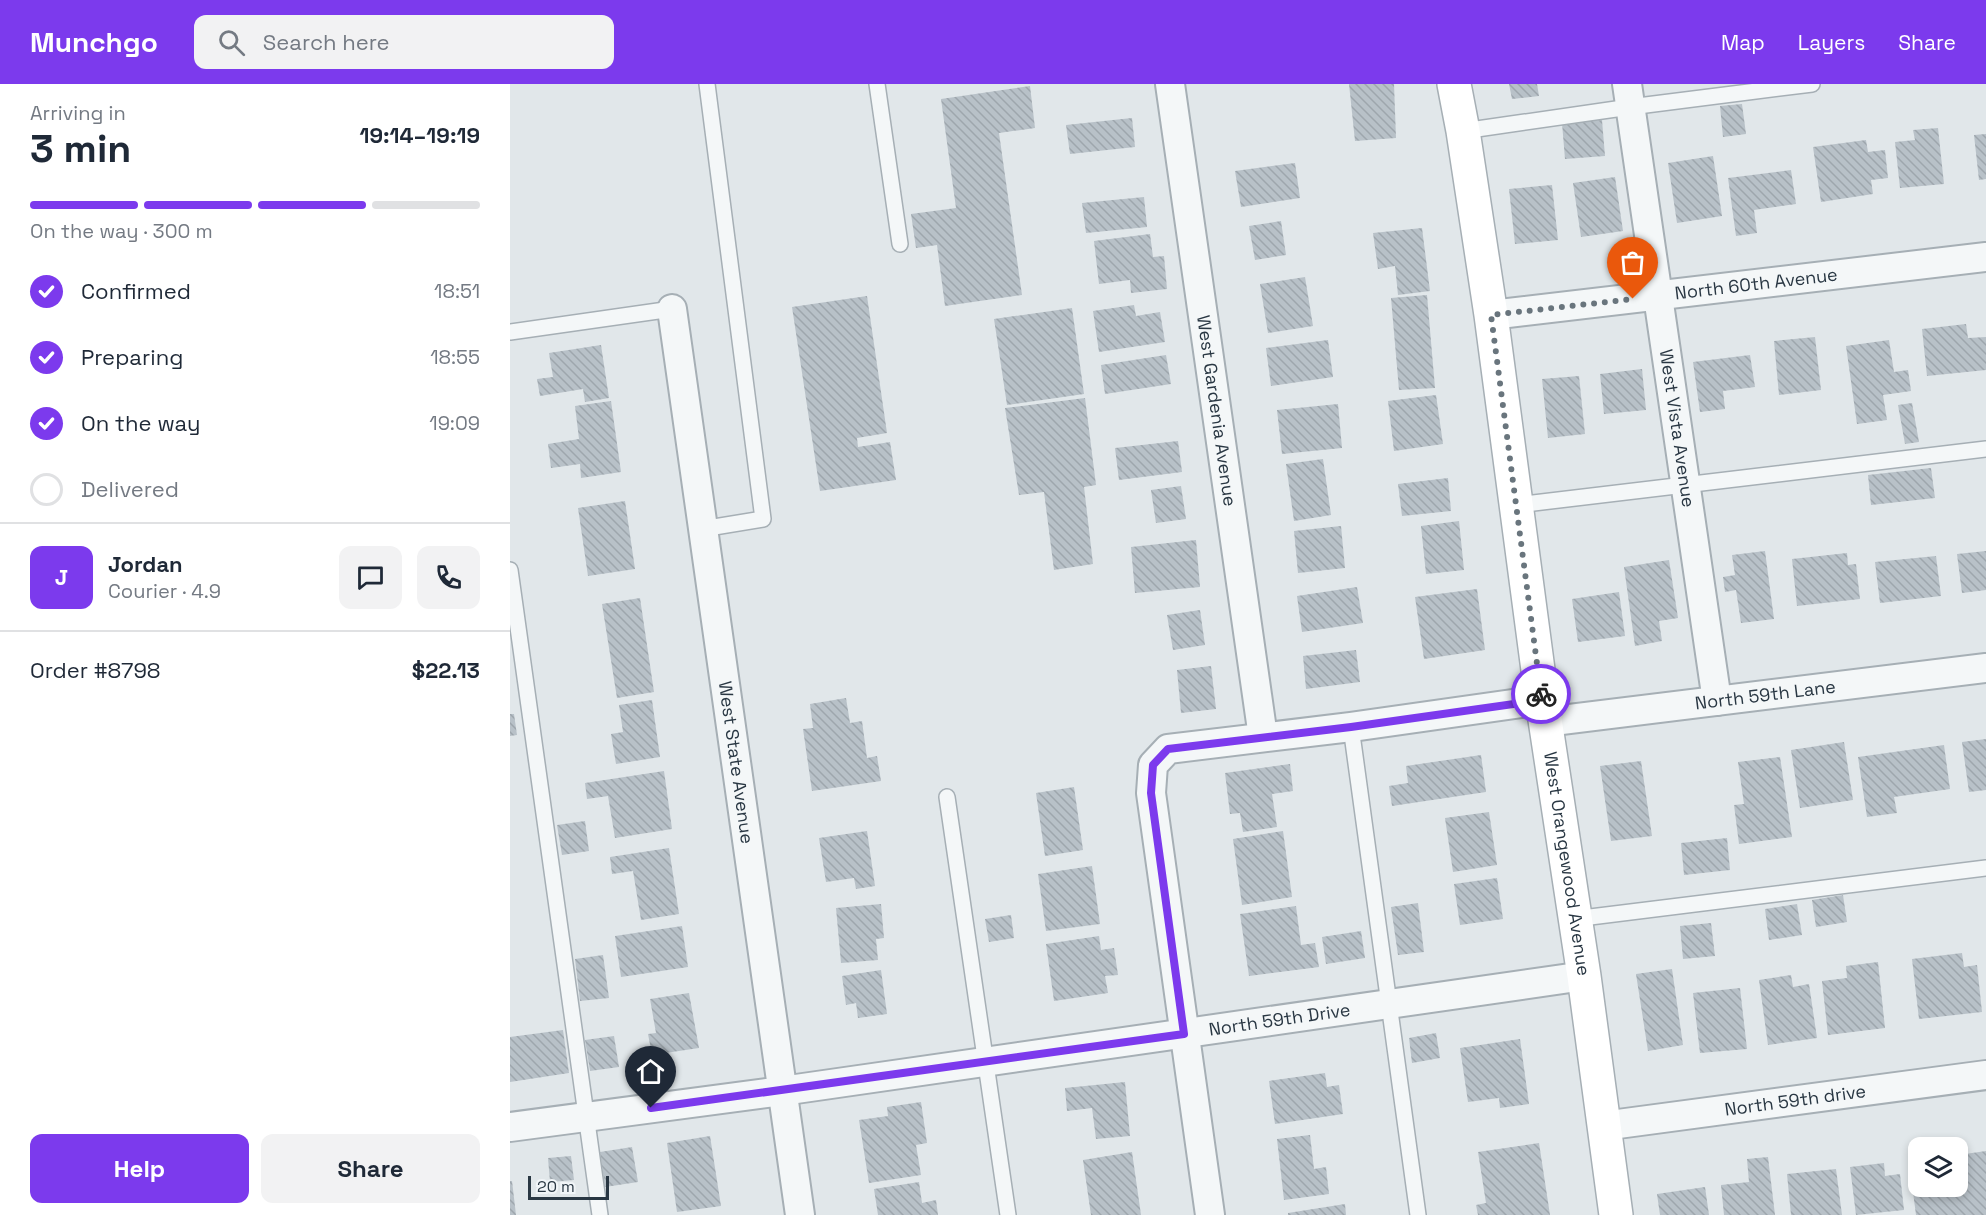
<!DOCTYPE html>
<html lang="en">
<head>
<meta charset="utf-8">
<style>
  body { margin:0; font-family:"Space Grotesk",sans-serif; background:#f2f2f3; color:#1f2937; height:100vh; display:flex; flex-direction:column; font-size:22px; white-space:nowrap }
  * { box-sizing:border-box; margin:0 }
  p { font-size:20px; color:#747a83 }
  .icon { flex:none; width:33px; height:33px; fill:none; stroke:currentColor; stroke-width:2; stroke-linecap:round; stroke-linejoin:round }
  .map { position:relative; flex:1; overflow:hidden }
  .drawer { display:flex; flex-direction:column; background:#fff; width:510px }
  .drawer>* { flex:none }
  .buttons { position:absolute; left:1398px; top:1053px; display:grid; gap:12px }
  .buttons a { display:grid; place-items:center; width:60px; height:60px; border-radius:12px; background:#fff; box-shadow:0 3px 9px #0003; font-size:30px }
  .scale { position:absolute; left:18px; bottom:15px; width:81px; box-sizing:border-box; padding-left:6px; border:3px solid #293743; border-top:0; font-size:16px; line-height:21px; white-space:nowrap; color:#293743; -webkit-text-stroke:4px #f1f5f8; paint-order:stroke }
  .pin { position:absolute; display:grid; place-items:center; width:51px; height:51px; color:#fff; margin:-62px -26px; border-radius:50% 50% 50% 0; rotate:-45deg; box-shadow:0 0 6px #0007 }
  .pin .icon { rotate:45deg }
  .courier { position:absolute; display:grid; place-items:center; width:60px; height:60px; margin:-30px; border:4px solid #7c3aed; border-radius:50%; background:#fff; color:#222; box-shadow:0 2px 8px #0007 }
  .head em { font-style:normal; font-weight:600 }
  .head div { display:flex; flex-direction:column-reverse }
  .head { display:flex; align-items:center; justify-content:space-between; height:102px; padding:0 30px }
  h1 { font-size:39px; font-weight:600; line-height:45px }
  .bar { display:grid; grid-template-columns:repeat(4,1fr); gap:9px 6px; align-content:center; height:72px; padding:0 30px }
  .bar i { height:8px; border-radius:4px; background:#e0e1e3 }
  .bar .selected { background:#7c3aed }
  .bar p { grid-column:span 4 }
  .line { display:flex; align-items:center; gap:15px; padding:0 30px; border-top:2px solid #e0e1e3 }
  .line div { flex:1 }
  .round { display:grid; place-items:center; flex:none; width:63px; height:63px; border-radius:12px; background:#f2f2f3 }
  ol { padding:0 30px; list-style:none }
  li { display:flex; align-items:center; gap:18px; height:66px }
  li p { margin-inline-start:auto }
  li .icon { padding:6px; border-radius:50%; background:#7c3aed; color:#fff; stroke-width:4 }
  li:last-child { color:#747a83 }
  li i { width:33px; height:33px; border:3px solid #e0e1e3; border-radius:50% }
  .primary-button { display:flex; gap:12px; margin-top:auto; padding:12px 30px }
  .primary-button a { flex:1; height:69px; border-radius:12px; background:#7c3aed; color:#fff; font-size:24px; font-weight:600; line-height:69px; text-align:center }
  .primary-button a+a { background:#f2f2f3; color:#1f2937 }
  header { display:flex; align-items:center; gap:36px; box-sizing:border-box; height:84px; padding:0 30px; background:#7c3aed; color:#fff }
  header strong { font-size:28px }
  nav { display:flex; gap:33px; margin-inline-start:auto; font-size:21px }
  .search { width:420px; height:54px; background:#f2f2f3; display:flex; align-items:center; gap:15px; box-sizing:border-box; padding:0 21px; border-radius:12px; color:#747a83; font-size:22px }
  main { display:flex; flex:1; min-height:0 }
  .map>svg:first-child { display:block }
  .building { fill:url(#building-back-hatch) }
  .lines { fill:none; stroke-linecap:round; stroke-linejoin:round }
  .lane-casing { stroke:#a6afb5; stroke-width:18 }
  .street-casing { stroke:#a6afb5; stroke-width:32 }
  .secondary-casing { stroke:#a6afb5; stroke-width:36 }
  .lane { stroke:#f4f7f8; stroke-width:15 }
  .street { stroke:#f4f7f8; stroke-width:28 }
  .secondary { stroke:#fff; stroke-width:33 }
  .done { stroke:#69757d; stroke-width:6; stroke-dasharray:0 10.8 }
  .route { stroke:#7c3aed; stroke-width:8 }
  .labels { text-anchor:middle; stroke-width:6; stroke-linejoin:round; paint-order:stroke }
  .street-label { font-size:18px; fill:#293743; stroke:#f1f5f8 }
</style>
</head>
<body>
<header>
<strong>Munchgo</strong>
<div class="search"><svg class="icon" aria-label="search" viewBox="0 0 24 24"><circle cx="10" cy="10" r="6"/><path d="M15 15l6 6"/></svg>Search here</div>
<nav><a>Map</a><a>Layers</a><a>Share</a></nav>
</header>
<main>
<section class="drawer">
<div class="head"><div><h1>3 min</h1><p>Arriving in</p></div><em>19:14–19:19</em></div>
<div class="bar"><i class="selected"></i><i class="selected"></i><i class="selected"></i><i></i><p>On the way · 300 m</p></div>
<ol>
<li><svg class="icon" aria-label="check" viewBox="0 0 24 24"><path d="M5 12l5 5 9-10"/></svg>Confirmed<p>18:51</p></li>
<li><svg class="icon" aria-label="check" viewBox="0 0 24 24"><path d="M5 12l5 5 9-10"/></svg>Preparing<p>18:55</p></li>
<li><svg class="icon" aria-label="check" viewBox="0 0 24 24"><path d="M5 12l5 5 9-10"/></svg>On the way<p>19:09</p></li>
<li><i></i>Delivered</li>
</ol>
<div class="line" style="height:108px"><b class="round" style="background:#7c3aed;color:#fff">J</b><div><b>Jordan</b><p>Courier · 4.9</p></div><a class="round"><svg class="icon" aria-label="chat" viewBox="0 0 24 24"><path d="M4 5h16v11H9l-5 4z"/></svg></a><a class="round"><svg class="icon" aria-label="phone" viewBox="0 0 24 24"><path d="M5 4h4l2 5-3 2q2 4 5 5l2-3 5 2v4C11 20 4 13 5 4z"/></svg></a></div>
<div class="line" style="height:78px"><div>Order #8798</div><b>$22.13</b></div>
<div class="primary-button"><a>Help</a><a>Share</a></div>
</section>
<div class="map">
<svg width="1476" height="1131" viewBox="0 0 1476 1131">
  <defs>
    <pattern id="building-back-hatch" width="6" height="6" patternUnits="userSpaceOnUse" patternTransform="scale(1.5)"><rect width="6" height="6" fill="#b8c1c8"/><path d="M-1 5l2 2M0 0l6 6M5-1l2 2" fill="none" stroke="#9ea6ad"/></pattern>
  </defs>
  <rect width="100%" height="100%" fill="#e1e7ea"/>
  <g class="building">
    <path d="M839,0H884L886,54L845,57Z"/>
    <path d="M999,0H1027L1029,12L1002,15Z"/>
    <path d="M520,2L525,44L489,49L512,211L435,222L427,161L406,164L401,130L446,124L431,15Z"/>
    <path d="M1232,20L1236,50L1213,53L1210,22Z"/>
    <path d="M622,34L625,63L560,70L556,41Z"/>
    <path d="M1092,36L1095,72L1055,75L1052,39Z"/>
    <path d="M1428,44L1434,100L1390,104L1385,58L1405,56L1403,46Z"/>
    <path d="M1476,50V95L1469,96L1464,51Z"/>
    <path d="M1356,56L1358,68L1375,66L1378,94L1361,96L1363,110L1311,118L1303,63Z"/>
    <path d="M1203,72L1212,132L1167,139L1158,79Z"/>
    <path d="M785,79L790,114L731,123L725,87Z"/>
    <path d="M1281,86L1286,120L1244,126L1247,149L1226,152L1218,94Z"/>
    <path d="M1105,93L1113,147L1071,153L1063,99Z"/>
    <path d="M1042,101L1048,156L1005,160L999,105Z"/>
    <path d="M634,113L637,143L576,149L572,119Z"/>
    <path d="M771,137L776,171L745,176L739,142Z"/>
    <path d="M912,144L920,207L888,211L885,182L868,185L863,149Z"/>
    <path d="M640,150L643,173L654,172L657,205L621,209L620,196L589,200L584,157Z"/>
    <path d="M795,193L803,242L758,249L750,200Z"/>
    <path d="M917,211L925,304L889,306L881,214Z"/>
    <path d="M357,212L377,349L347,354L348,363L380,358L386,396L310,407L282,223Z"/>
    <path d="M624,221L626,232L650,228L655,258L589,268L583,227Z"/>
    <path d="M562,224L574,310L497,321L484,235Z"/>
    <path d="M1456,240L1458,254L1476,253V286L1417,292L1412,245Z"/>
    <path d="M1305,253L1311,306L1269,311L1264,257Z"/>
    <path d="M818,256L823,293L761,302L756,264Z"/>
    <path d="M1379,256L1384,288L1398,286L1401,307L1373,311L1377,336L1347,340L1336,262Z"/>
    <path d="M91,261L99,314L75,318L73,305L30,312L27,295L43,293L39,269Z"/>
    <path d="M656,271L661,300L595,310L591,281Z"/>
    <path d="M1240,271L1245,303L1213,307L1215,325L1190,328L1183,278Z"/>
    <path d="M1132,285L1136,326L1094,330L1090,290Z"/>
    <path d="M1069,292L1075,350L1038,354L1032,295Z"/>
    <path d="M926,311L933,360L884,367L878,317Z"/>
    <path d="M575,314L586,401L574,403L583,480L544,486L534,408L509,411L495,324Z"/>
    <path d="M101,317L111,388L71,394L70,380L41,384L38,360L69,355L65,322Z"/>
    <path d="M1402,319L1409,358L1395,360L1388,321Z"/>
    <path d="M828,320L832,364L772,370L767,326Z"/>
    <path d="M668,357L672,388L609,396L605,364Z"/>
    <path d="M813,375L821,431L784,437L776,380Z"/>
    <path d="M1421,384L1425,414L1361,421L1358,391Z"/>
    <path d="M938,394L941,427L892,432L888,400Z"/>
    <path d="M671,402L676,435L646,439L641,406Z"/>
    <path d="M115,417L125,485L78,492L68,424Z"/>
    <path d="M949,437L954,486L916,490L911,442Z"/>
    <path d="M831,442L835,484L788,489L784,447Z"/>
    <path d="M686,456L690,503L625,509L621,463Z"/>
    <path d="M1255,467L1264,535L1231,539L1226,506L1215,508L1213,493L1225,491L1222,471Z"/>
    <path d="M1476,467V506L1452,509L1447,470Z"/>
    <path d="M1337,469L1338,481L1346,480L1350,515L1287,522L1282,475Z"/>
    <path d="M1426,472L1431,512L1370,519L1365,478Z"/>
    <path d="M1159,476L1168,534L1149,537L1152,557L1125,562L1114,483Z"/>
    <path d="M847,503L853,539L792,548L787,512Z"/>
    <path d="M967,505L975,566L914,575L905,513Z"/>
    <path d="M1109,508L1115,552L1068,558L1062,515Z"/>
    <path d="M130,514L144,608L107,614L92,520Z"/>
    <path d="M690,526L695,561L663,566L657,531Z"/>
    <path d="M846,566L850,598L796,605L793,572Z"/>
    <path d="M701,582L706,625L671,629L667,586Z"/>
    <path d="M336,614L340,639L352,637L357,674L367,672L371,697L302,707L293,645L303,644L300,620Z"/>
    <path d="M142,616L150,673L106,680L101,650L113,648L109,621Z"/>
    <path d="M0,630H4L7,651L0,652Z"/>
    <path d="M1476,655V706L1459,708L1452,658Z"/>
    <path d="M1334,658L1343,716L1290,724L1281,666Z"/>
    <path d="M1434,661L1440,705L1384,713L1387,729L1357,733L1348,673Z"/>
    <path d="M971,671L976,708L882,722L879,702L898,699L896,682Z"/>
    <path d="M1270,673L1282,753L1229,760L1224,721L1234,720L1228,678Z"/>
    <path d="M1131,677L1142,752L1101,757L1090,682Z"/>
    <path d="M780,680L783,707L762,710L767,743L733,748L730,729L720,730L715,689Z"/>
    <path d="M154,687L162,745L105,754L98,712L77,715L75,699Z"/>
    <path d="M564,703L573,766L535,772L526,709Z"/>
    <path d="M979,728L987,781L943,788L935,734Z"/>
    <path d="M75,737L79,767L52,771L47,741Z"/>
    <path d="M357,747L365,802L346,805L344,794L316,798L309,754Z"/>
    <path d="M773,747L782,813L732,821L723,755Z"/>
    <path d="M1217,754L1220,786L1174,791L1171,759Z"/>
    <path d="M159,764L169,830L131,836L123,787L102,790L100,773Z"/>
    <path d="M582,782L590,840L536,847L528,790Z"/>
    <path d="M987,794L993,835L950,841L944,800Z"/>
    <path d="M1333,811L1337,838L1306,843L1302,816Z"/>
    <path d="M908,819L914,868L888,871L881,823Z"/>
    <path d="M371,820L374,854L366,855L368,876L331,879L326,824Z"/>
    <path d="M1287,820L1292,851L1259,856L1255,825Z"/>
    <path d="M786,822L791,861L805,859L809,883L739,892L730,830Z"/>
    <path d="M501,831L504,854L479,858L475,835Z"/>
    <path d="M1201,839L1205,872L1173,875L1170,842Z"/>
    <path d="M172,842L178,883L111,893L105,852Z"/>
    <path d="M851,847L855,874L816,880L812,853Z"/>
    <path d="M589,852L591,866L604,864L608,891L595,892L598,909L544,917L536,860Z"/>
    <path d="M1452,869L1454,883L1467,881L1472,928L1409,935L1402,875Z"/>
    <path d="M93,871L99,914L70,917L65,875Z"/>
    <path d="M1368,878L1375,944L1318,951L1312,897L1337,894L1336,882Z"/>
    <path d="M1162,885L1173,961L1138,967L1126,890Z"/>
    <path d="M371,886L377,930L348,934L346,919L336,921L332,892Z"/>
    <path d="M1281,891L1283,903L1299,900L1307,954L1258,961L1249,896Z"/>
    <path d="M1230,904L1237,965L1190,969L1183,909Z"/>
    <path d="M179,909L189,964L142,971L138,950L146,949L140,915Z"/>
    <path d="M53,946L59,989L0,998V953Z"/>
    <path d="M926,949L930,974L902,979L899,954Z"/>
    <path d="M104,952L109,983L80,987L75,956Z"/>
    <path d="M1010,955L1019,1020L990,1024L989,1014L958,1018L950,964Z"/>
    <path d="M815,989L817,1003L829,1001L833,1030L765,1040L759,997Z"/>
    <path d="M615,998L620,1052L586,1055L582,1024L557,1027L555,1004Z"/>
    <path d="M411,1018L417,1059L406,1061L411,1091L359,1099L349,1036L378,1032L377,1023Z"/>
    <path d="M800,1051L804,1085L816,1083L819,1110L774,1116L767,1055Z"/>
    <path d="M200,1052L211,1122L167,1128L157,1059Z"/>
    <path d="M1029,1059L1040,1131H968L966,1121L976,1119L968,1068Z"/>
    <path d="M122,1063L128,1098L95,1103L90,1068Z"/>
    <path d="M1476,1067V1131H1406L1403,1108L1448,1102V1071Z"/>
    <path d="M622,1068L631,1131H581L573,1076Z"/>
    <path d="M61,1072L64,1096L40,1098L38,1074Z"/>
    <path d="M1258,1073L1265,1131H1214L1211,1101L1239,1098L1237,1075Z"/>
    <path d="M1374,1079L1375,1092L1390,1090L1394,1126L1346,1131L1340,1083Z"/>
    <path d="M1326,1085L1332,1131H1281L1277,1090Z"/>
    <path d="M0,1097H2L6,1131H0Z"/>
    <path d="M409,1098L412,1119L426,1116L428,1131H368L364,1105Z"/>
    <path d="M1195,1103L1199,1131H1150L1147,1110Z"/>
    <path d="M835,1120L836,1131H778V1129Z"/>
  </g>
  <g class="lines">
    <defs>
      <g id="lane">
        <path d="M367,0L390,160"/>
        <path d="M953,47L1120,23L1302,0"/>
        <path d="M0,248L162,225"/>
        <path d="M1007,421L1476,365"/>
        <path d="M192,445L253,435L197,0"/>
        <path d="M0,486L90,1131"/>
        <path d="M841,643L908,1131"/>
        <path d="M437,713L498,1131"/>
        <path d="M1064,835L1476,784"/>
      </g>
      <g id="street">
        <path id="s1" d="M660,0L753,653"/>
        <path id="s2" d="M1117,0L1207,617"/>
        <path id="s3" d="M162,225L290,1131"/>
        <path id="s4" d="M981,231L1476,173"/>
        <path id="s5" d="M1035,638L1476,584"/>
        <path id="s6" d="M1093,1042L1476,991"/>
        <path id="s7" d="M0,1043L272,1007L1074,892"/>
        <path d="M700,1131L641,709L643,681L658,665L841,643L1032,616"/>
      </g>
      <g id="secondary">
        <path id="s8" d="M944,0L953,47L981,231L1032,616L1074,892L1106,1131"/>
      </g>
    </defs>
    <use href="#lane" class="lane-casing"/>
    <use href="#street" class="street-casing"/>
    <use href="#secondary" class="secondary-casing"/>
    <use href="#lane" class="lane"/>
    <use href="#street" class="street"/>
    <use href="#secondary" class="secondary"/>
  </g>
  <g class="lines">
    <path class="done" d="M1031,610L981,231L1123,215"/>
    <path class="route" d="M141,1024L674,950L641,709L643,681L658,665L841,643L1032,616L1031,610"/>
  </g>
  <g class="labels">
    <g class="street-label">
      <text dy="6" stroke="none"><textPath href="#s4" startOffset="267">North 60th Avenue</textPath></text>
      <text dy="6" stroke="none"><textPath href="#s1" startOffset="330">West Gardenia Avenue</textPath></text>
      <text dy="6" stroke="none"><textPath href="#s2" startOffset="348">West Vista Avenue</textPath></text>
      <text dy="6" stroke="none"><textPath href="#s5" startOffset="222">North 59th Lane</textPath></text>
      <text dy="6" stroke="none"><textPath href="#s3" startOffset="458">West State Avenue</textPath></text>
      <text dy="6" stroke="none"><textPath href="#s8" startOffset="788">West Orangewood Avenue</textPath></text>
      <text dy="6" stroke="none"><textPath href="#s7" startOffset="777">North 59th Drive</textPath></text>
      <text dy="6" stroke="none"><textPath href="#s6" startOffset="194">North 59th drive</textPath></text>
    </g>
  </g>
</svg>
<div class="buttons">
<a><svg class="icon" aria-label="layers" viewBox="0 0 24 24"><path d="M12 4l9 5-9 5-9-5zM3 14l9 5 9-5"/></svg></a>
</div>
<div class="scale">20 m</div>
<div class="pin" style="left:1123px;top:215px;background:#ea580c"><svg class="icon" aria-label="bag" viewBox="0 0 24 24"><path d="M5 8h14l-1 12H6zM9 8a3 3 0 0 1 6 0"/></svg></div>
<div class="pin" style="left:141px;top:1024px;background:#1f2937"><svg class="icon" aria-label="home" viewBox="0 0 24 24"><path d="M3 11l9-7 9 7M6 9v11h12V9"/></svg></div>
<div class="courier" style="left:1031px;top:610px"><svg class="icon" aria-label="bike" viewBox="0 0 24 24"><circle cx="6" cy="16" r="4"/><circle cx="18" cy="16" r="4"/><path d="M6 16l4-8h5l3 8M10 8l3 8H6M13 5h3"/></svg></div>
</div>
</main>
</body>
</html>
